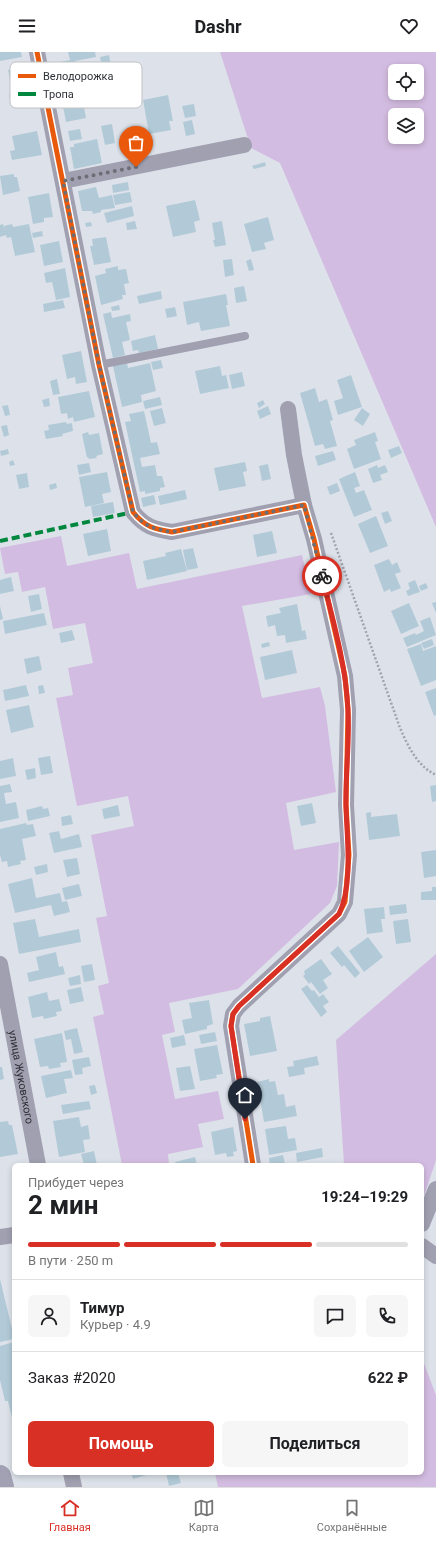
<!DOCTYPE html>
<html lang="ru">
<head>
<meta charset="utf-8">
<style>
  body { margin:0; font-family:Roboto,sans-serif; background:#f6f6f6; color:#202124; height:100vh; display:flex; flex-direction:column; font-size:15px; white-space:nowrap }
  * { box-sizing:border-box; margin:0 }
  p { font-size:13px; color:#757577 }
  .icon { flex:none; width:22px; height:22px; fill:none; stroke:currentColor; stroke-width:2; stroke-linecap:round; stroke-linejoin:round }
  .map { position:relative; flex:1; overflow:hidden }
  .side { position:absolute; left:12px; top:1111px; width:412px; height:312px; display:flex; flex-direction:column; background:#fff; border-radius:6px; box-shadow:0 2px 6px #0003 }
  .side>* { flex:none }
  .controls { position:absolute; left:388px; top:12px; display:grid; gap:8px }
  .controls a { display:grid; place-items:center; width:36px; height:36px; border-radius:6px; background:#fff; box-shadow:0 2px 6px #0003; font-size:20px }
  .pin { position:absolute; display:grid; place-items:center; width:34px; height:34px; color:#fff; margin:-41px -17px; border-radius:50% 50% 50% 0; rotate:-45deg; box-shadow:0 0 4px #0007 }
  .pin .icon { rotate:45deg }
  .courier { position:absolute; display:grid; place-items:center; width:40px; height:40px; margin:-20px; border:3px solid #d93025; border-radius:50%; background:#fff; color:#222; box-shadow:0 1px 5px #0007 }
  .head em { font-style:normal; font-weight:700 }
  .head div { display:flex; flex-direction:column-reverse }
  .head { display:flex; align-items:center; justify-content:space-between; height:68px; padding:0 16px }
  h1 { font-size:26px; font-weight:700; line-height:30px }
  .bar { display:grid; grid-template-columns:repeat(4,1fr); gap:6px 4px; align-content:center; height:48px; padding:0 16px }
  .bar i { height:5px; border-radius:3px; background:#e0e0e0 }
  .bar .on { background:#d93025 }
  .bar p { grid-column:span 4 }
  .line { display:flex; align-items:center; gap:10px; padding:0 16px; border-top:1px solid #e0e0e0 }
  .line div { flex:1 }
  .round { display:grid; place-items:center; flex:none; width:42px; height:42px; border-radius:6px; background:#f6f6f6 }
  .button { display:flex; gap:8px; margin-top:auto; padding:8px 16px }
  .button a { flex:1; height:46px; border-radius:6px; background:#d93025; color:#fff; font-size:16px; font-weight:700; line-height:46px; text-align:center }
  .button a+a { background:#f6f6f6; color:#202124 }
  header { display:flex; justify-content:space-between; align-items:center; height:52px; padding:0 16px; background:#fff; font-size:18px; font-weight:700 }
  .menu { display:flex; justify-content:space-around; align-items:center; height:56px; border-top:1px solid #e0e0e0; background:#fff; font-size:11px; color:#757577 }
  .menu a { display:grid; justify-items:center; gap:2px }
  .menu .on { color:#d93025 }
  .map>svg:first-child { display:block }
  .green { fill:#d3bce1; fill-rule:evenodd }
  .building { fill:#b2cad7 }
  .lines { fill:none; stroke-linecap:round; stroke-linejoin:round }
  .path { stroke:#a1a2ae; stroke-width:2.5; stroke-dasharray:2 2; stroke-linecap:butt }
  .lane { stroke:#a0a0b1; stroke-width:8 }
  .street { stroke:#a0a0b1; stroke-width:16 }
  .primary { stroke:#a2a1b3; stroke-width:22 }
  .quiet { stroke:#00873e; stroke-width:4; stroke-dasharray:8 4; stroke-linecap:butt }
  .cycleway-casing { stroke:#fff; stroke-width:8 }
  .cycleway { stroke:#e8590c; stroke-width:5 }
  .done { stroke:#6b6e75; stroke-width:4; stroke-dasharray:0 7.2 }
  .route { stroke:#d93025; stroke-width:5 }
  .labels { text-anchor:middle; stroke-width:4; stroke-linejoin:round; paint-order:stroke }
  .street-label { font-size:11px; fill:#2d3036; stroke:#fff }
  .key { fill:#fff; stroke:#c0c1c3; stroke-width:1 }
  .key-label { font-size:11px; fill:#2d3036 }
</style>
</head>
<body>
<header><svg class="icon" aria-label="menu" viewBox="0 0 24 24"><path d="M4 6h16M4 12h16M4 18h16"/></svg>Dashr<svg class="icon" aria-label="heart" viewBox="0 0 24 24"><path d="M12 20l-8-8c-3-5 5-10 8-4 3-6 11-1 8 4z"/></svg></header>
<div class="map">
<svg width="436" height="1435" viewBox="0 0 436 1435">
  <rect width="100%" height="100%" fill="#dde2ea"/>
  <g class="green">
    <path d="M220,0H436V475L280,111L251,96ZM395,19H417V41H395ZM395,63H417V85H395Z"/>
    <path d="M61,484L67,514L129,501L137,537L302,503L311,542L242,554L262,646L320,635L325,654L336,740L286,751L294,798L339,790L337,834L330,851L238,937L169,951L175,980L162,983L175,1047L218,1039L224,1067L198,1072L203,1095L168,1102L169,1113H122L93,965L104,962L98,934L109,931L96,866L107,864L91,783L134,774L128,744L77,754L56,646L73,643L68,616L93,611L85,571L53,577L45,535L22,540L18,520L5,522L0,496Z"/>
    <path d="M436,902V1108L422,1150V1113H344L336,988Z"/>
    <path d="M422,1306L436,1343V1435H218L215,1421H422Z"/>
  </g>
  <g class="building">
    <path d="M0,0H21L22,5L0,9Z"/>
    <path d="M68,0H95L96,5L75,9L80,33L60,37L55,11L70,8Z"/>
    <path d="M109,3L111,14L102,16L100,5Z"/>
    <path d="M25,15L31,47L25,48L26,52L14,54L13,50H11L9,43L13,42L8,18Z"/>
    <path d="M168,43L173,69H169L171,78L149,82L143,48Z"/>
    <path d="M82,45L86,66L66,70L62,49Z"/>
    <path d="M194,52L196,64L185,66L182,54Z"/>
    <path d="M192,68L195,82L186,84L183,70Z"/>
    <path d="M112,72L115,91L105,93L101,74Z"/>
    <path d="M80,77L82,87L70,89L68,79Z"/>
    <path d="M37,79L42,103L12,108L10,99L15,98L12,84Z"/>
    <path d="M97,87L102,111L74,117L70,95H74V92Z"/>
    <path d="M265,110L266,114L254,117L252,114Z"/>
    <path d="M14,122V125H17L20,139L3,143L0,124Z"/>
    <path d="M128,130L129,138L113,141L112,133Z"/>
    <path d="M96,135L99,146L112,143L115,156L101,158V160L93,162L92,159H82L78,139Z"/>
    <path d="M130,140L132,150L115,153L113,143Z"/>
    <path d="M49,141L53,165L44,166V170L33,172L28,145Z"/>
    <path d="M195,148L200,168L194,170L196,180L173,185L166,154Z"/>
    <path d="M132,154L134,164L107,171L104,161Z"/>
    <path d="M268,165L274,188L264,191L266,197L252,200L244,172Z"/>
    <path d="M135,169L137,177L127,178L126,171Z"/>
    <path d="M222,169L226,193L215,195L213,188H215L212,171Z"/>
    <path d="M91,170L92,174L86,175L85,171Z"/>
    <path d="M3,172L5,179L4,174L12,172L13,175L29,172L35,200L15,204L11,185L7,186L6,183L0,185V173Z"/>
    <path d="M42,179L43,184L33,186L32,181Z"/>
    <path d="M106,185L111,210L94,213L90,194H93L92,187Z"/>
    <path d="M59,189L63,210L44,214L40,193Z"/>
    <path d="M232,207L234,223L225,225L223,208Z"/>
    <path d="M251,207L254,218L249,219L246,209Z"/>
    <path d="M118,214V218L126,217L129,231L124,232L126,243H122L123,247L101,253L95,224L106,221L105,217Z"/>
    <path d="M65,216L70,245L56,248L52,230L46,231L44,221Z"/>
    <path d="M244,234L247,249L236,251L234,236Z"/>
    <path d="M161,239L162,247L139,252L137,244Z"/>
    <path d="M226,242L228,253H226L230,274L201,279L199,270L187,273L183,250Z"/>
    <path d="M63,248L65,256L44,260L43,252Z"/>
    <path d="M119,253L120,258L112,259L111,255Z"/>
    <path d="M175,255L177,264L167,266L165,257Z"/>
    <path d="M111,260L112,266L130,262L131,269L126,270L130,288L122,290L125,303L113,306L103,262Z"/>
    <path d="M155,283L158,297L139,301L138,298L133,299L131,289Z"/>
    <path d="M81,299L87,330L76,332L75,325L67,327L62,303Z"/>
    <path d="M161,308L163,316L153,318L151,310Z"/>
    <path d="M127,311L128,316L150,311L156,339L141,343L142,350L122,355L113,314Z"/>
    <path d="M220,314L222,324L226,323L229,336L200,342L195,319Z"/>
    <path d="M242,320L245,334L232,337L229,323Z"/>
    <path d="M351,323L362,355L338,363L334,349L343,346L337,328Z"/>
    <path d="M57,327L60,342L53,343L50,329Z"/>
    <path d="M315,336L319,350L327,347L333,368L330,369L337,394L325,397L323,392L315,394L300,341Z"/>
    <path d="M89,339L95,365L74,370L73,365L68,367L67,361L61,362L58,345Z"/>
    <path d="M160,345L162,353L145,357L143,349Z"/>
    <path d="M49,346L50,354L44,355L42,348Z"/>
    <path d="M263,348L265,352L259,356L257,351Z"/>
    <path d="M8,353L10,363L5,364L2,354Z"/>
    <path d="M268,354L271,362L260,367L257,359Z"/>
    <path d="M162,356L166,371L154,374L150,359Z"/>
    <path d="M362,356L370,362L363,374L354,368Z"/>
    <path d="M144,359L151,391L157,390L160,402L140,406L142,415L155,413L157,424H162L165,435L160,436V439L145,442V439L140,440L125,370L131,369L129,362Z"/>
    <path d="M66,370L67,372L72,371L73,379L62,382L63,384L46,387L44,379L49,378L48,373Z"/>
    <path d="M7,373L9,383L4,385L1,374Z"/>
    <path d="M88,380L89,383L99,381L103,402L96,404L97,406L89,407L88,405L87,406L82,382Z"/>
    <path d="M375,380L378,389L375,390L381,407L354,417L347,397L356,393L354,388Z"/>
    <path d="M399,394L402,401L391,406L388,398Z"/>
    <path d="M8,397L9,402L1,404L0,399Z"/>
    <path d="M333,399L336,408L318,414L315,404Z"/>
    <path d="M13,408L15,413L10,414L9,410Z"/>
    <path d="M245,410L247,419L243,420L246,434L219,439L214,416Z"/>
    <path d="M89,411L91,420L79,423L77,413Z"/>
    <path d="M268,412L271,427L262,429L259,414Z"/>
    <path d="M377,413L378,416L385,413L388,420L380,423L382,428L373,431L368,417Z"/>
    <path d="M107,420L111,440L102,442L104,451L85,455L79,425Z"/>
    <path d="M355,420L360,434L354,436L356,441L364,438L372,458L354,465L339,427Z"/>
    <path d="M27,421L29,435L19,437L16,423Z"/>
    <path d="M56,431L57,436L50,438L49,433Z"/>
    <path d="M337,431L340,439L330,443L327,435Z"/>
    <path d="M185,438L187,447L160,453L158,444Z"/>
    <path d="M154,443L156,452L143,455L141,446Z"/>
    <path d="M113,450L115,461L93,465L91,454Z"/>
    <path d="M388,459L392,469L385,472L381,461Z"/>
    <path d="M376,464L388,494L370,501L358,472Z"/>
    <path d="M107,477L111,499L88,504L83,482Z"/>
    <path d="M272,479L277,501L257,505L253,483Z"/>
    <path d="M193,496L198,516L187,518L183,498Z"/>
    <path d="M181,497L187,519L147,528L143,509L166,504L165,501Z"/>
    <path d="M389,507L392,513L397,510L401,520L395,522L401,536L391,540L390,537L384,540L374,513Z"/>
    <path d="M11,525L14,539L0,542V528Z"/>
    <path d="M415,528L420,540L408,544L406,539L410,537L408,531Z"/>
    <path d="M426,531L428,536L421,539L419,534Z"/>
    <path d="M39,542L42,557L31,560L28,544Z"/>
    <path d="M436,550V561L432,551Z"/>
    <path d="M409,551L419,574L401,582L391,559Z"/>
    <path d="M297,552L302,579L305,578L307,587L286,591L285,583L277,584L275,573L268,575L266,564L281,561L279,556Z"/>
    <path d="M0,554L3,567L0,568Z"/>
    <path d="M44,561L47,573L5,582L3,569Z"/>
    <path d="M430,565L436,583L407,595L403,586L415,581L416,583L424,579L420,569Z"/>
    <path d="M72,578L75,588L61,591L59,581Z"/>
    <path d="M432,587L434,593L424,597L421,591Z"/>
    <path d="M269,590L270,594L262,596L261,592Z"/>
    <path d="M421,592L423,599L436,594V628L421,634L407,597Z"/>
    <path d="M292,598L297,621L265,628L260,605Z"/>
    <path d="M39,604L42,618L27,622L24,607Z"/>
    <path d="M26,633L29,644L5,649L3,638Z"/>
    <path d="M43,633L45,641L39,642L38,634Z"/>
    <path d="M436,636V663L434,664L425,640Z"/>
    <path d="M29,653L34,675L11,681L6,658Z"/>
    <path d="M50,704L53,721L41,723L38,706Z"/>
    <path d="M13,706L16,724L0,727V709Z"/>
    <path d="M35,716L36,726L27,728L25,718Z"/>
    <path d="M10,732L12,740L4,741L6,752L16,750L19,766L0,770V734Z"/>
    <path d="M436,733V749L432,750L430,734Z"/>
    <path d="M312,751L316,771L301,774L297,754Z"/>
    <path d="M118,753L120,764L104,767L102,757Z"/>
    <path d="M42,754L43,757L48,756L50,764L28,769L26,758Z"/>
    <path d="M371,760V765L397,762L400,784L369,788L366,761Z"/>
    <path d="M71,763L73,772L62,774L61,765Z"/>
    <path d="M26,771L27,773L33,772L36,784L22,787L26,808L20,809L21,812L8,815L7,809L2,810L0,803V777Z"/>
    <path d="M59,779L61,787L79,782L82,795L54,801L49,781Z"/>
    <path d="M436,798V824L424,826L421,800Z"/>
    <path d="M77,806L80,822L67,825L63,808Z"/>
    <path d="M47,812L48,820L36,823L34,815Z"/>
    <path d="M32,826L36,846L60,841L62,850L67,849L70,860L54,864L51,853L15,861L8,832Z"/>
    <path d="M79,832L82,844L65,848L62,836Z"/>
    <path d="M432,835H436V848H421V840L432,839Z"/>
    <path d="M406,852L407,861L390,863L389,854Z"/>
    <path d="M384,855L385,867H381L383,880L367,882L364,857Z"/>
    <path d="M35,867L39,885L79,877L81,890L19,902L13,871Z"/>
    <path d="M408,867L411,890L396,892L393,869Z"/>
    <path d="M368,885L383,905L364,920L349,899Z"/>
    <path d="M338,894L360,921L355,926L344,913L342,915L330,901Z"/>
    <path d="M56,900L59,915L63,914L65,922L29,930L27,921L39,918L36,905Z"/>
    <path d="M321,907L332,922L323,928L328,936L320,942L311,930L309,932L303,924L305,922L304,919Z"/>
    <path d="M92,912L95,928L84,930L81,914Z"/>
    <path d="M80,923L81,932L70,934L68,926Z"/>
    <path d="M307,933L312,939L314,938L319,945L323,942L329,950L323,954L327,960L321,965L301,937Z"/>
    <path d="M81,935L84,949L70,952L67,938Z"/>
    <path d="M47,940L49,949L59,947L62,959L56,960L57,964L44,967L43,964L32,966L28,945Z"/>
    <path d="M209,948L213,972L207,974V977L185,982L182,968L192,966L189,951Z"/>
    <path d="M270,964L277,999L250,1004L244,972L260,969V966Z"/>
    <path d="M77,976L83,1000L74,1002L71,987L66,988L64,979Z"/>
    <path d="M215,980L217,989L201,992L199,983Z"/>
    <path d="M62,981L67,1010L60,1011L61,1015L49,1017L48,1014L40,1015L34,987Z"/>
    <path d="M184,983L186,993L172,996L170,986Z"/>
    <path d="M217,993L223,1022L216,1023L217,1026L200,1029L194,997Z"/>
    <path d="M317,1004L319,1013L304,1016L305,1022L289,1025L287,1015L294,1014L293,1009Z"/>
    <path d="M89,1005L91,1014L82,1016L83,1022L75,1023L72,1008Z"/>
    <path d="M190,1014L195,1037L180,1039L176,1016Z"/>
    <path d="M0,1015H2L4,1027L0,1028Z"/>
    <path d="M71,1018L73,1026L64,1027L67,1041L46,1046L41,1024Z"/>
    <path d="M269,1027V1030L275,1029L278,1043L284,1042L286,1055L295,1053L297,1064L264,1070L257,1030Z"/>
    <path d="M95,1033L97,1041L91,1043L89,1034Z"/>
    <path d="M89,1049L91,1057L63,1062L61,1053Z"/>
    <path d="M79,1065L81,1075L88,1073L90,1087L83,1088L85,1100L59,1105L53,1069Z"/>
    <path d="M8,1069L9,1073H12L18,1102L0,1105V1070Z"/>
    <path d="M286,1074L288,1087L295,1086L297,1098L269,1103L265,1077Z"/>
    <path d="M233,1075L237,1099L233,1100L234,1104L227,1105L226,1101L215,1103L211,1080Z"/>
    <path d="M322,1096L323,1105L297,1110L296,1101Z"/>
    <path d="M94,1099L97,1113H84L81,1102Z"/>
    <path d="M283,1103L285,1112L270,1113L269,1106Z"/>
    <path d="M195,1105L197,1113H176L175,1110Z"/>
    <path d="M0,1227L14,1285V1287L0,1290Z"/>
    <path d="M14,1290V1370H13L8,1349H5L0,1328V1294Z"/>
    <path d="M131,1421H153L133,1427Z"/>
    <path d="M166,1421H178L181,1431L169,1434Z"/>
  </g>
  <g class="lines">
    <path class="path" d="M331,481L400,676C408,694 417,714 436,723"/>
    <path class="lane" d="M99,313L245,284"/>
    <g class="street">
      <path d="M37,0L99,313L133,460C145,475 154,477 172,480L304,453L314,487L345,624L348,658L346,753L349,803L345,850L339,862L239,954L233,962L231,974L253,1113"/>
      <path d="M63,129L244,93"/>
      <path d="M288,357L294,403L304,453"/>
      <path id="s1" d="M0,912L38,1113"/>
      <path d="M422,1172L436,1137"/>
      <path d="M0,1185L14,1183"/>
      <path d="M422,1194L436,1204"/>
      <path d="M71,1421L74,1435"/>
    </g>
    <path class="primary" d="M0,1424L3,1435"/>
    <path class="quiet" d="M0,489L133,460"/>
    <defs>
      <path id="cycleway" d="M37,0L99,313L133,460C145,475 154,477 172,480L304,453L314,487L345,624L348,658L346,753L349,803L345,850L339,862L239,954L233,962L231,974L253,1113"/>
    </defs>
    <use href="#cycleway" class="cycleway-casing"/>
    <use href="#cycleway" class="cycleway"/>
  </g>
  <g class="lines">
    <path class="done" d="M136,115L63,129L99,313L133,460C145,475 154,477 172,480L304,453L322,524"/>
    <path class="route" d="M245,1067L231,974L233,962L239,954L339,862C353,833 347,787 346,755C345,723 350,690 348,658C346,613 333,568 322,524"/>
  </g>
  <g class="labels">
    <g class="street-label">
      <text dy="4" stroke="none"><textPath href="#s1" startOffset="115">улица Жуковского</textPath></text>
    </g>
  </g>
  <rect x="10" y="10" width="132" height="46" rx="6" class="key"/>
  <rect x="18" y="22" width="18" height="4" fill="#e8590c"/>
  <rect x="18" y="40" width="18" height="4" fill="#00873e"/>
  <g class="key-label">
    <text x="43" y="28">Велодорожка</text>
    <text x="43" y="46">Тропа</text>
  </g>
</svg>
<div class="controls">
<a><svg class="icon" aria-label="locate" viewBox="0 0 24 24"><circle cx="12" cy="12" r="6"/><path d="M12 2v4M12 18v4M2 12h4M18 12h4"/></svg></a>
<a><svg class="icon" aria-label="layers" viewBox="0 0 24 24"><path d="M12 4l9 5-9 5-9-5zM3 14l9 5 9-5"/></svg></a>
</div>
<div class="pin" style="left:136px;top:115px;background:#ea580c"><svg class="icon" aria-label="bag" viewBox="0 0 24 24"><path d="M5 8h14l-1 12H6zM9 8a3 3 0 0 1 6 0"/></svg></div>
<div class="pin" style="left:245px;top:1067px;background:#1f2937"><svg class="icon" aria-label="home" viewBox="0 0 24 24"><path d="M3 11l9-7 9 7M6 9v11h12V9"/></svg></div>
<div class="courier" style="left:322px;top:524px"><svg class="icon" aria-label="bike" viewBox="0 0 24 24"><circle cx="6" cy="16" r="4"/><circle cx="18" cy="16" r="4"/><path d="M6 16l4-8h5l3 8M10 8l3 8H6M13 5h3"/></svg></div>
<section class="side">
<div class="head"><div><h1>2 мин</h1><p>Прибудет через</p></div><em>19:24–19:29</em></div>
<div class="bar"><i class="on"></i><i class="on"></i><i class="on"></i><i></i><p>В пути · 250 m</p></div>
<div class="line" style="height:72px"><a class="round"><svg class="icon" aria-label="person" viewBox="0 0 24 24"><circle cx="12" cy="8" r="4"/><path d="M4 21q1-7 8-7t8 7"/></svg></a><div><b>Тимур</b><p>Курьер · 4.9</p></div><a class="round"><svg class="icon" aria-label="chat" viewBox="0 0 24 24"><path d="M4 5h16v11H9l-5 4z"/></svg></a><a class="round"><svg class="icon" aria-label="phone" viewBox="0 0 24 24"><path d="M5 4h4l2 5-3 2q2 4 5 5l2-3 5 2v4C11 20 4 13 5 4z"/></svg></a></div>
<div class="line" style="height:52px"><div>Заказ #2020</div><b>622 ₽</b></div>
<div class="button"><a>Помощь</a><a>Поделиться</a></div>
</section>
</div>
<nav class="menu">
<a class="on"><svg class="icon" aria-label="home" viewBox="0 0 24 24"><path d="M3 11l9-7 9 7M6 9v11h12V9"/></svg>Главная</a>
<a><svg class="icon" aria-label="map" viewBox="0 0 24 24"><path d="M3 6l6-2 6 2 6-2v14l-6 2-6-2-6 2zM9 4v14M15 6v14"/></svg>Карта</a>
<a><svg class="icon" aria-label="saved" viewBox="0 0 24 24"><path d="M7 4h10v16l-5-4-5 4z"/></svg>Сохранённые</a>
</nav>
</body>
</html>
